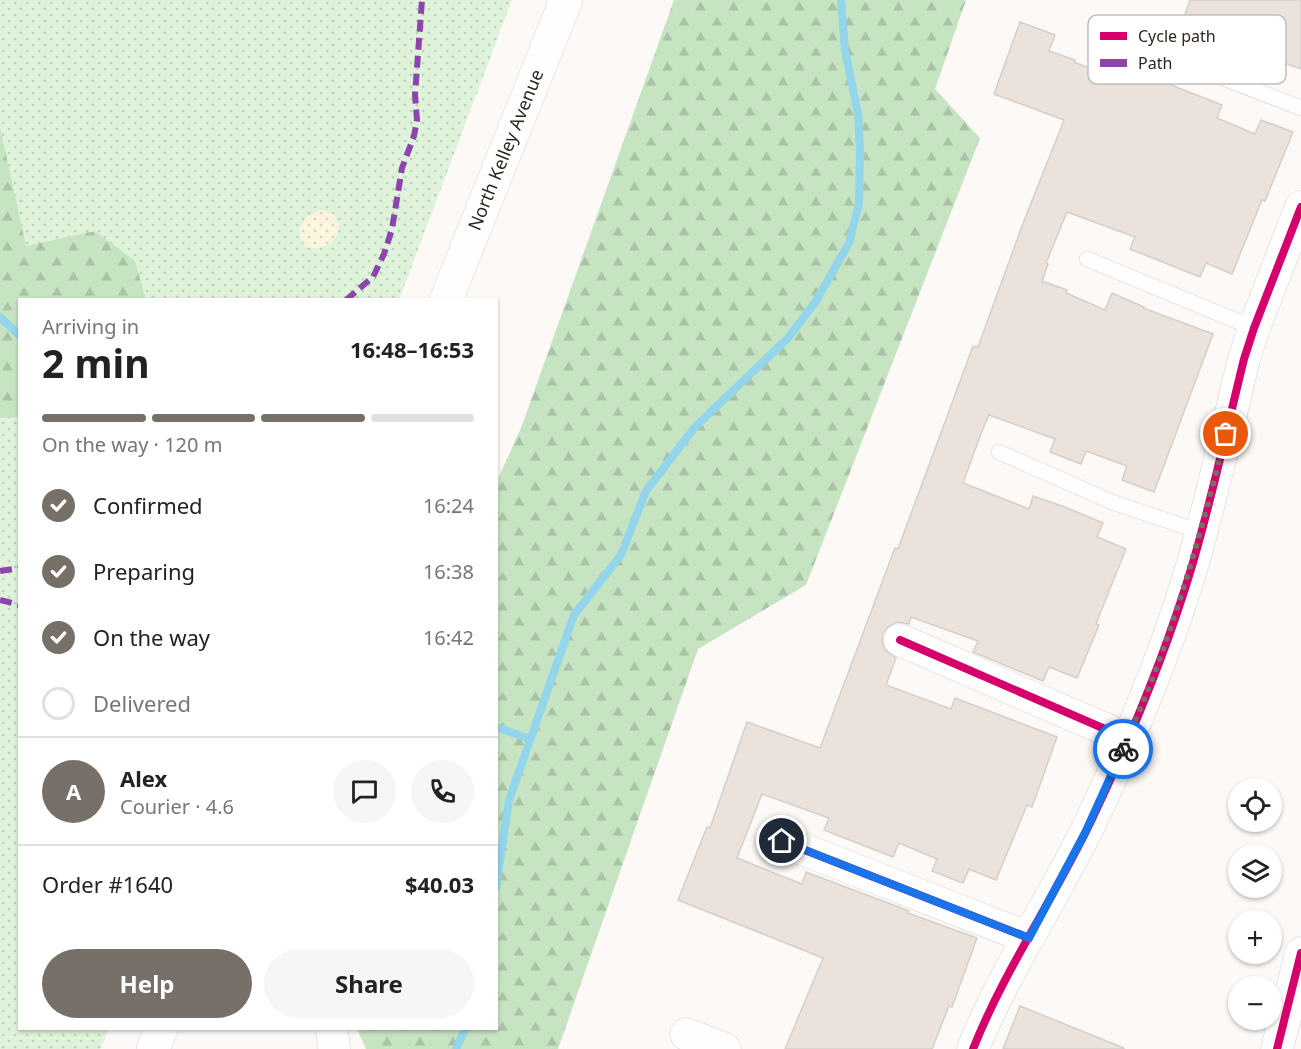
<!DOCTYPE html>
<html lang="en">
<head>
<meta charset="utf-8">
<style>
  body { margin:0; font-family:"Noto Sans",sans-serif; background:#f6f6f6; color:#222; height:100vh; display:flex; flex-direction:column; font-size:22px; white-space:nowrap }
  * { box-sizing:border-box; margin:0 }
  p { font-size:20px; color:#767676 }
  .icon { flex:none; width:33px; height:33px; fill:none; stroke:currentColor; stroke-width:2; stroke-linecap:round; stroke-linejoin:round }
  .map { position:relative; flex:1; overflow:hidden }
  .details { position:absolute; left:18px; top:298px; width:480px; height:732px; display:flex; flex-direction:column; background:#fff; border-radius:0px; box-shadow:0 2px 4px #0004 }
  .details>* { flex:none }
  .tools { position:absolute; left:1228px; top:778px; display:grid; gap:12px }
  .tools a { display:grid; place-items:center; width:54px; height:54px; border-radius:50%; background:#fff; box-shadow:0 2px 4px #0004; font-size:30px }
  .pin { position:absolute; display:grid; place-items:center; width:51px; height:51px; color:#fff; margin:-26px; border:3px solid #fff; border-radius:50%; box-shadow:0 2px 6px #0007 }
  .courier { position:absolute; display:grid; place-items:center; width:60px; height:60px; margin:-30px; border:4px solid #1a73e8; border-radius:50%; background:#fff; color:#222; box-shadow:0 2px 8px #0007 }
  .head em { font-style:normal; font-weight:700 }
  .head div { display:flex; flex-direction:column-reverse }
  .head { display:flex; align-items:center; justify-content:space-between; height:102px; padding:0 24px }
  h1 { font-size:39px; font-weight:700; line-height:45px }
  .bar { display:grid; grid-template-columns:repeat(4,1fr); gap:9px 6px; align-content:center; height:72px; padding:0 24px }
  .bar i { height:8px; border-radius:4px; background:#e0e0e0 }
  .bar .selected { background:#767069 }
  .bar p { grid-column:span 4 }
  .line { display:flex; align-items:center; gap:15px; padding:0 24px; border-top:2px solid #e0e0e0 }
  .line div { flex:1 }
  .round { display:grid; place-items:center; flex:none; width:63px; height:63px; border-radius:32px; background:#f6f6f6 }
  ol { padding:0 24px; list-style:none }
  li { display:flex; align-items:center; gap:18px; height:66px }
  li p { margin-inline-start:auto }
  li .icon { padding:6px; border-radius:50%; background:#767069; color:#fff; stroke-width:4 }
  li:last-child { color:#767676 }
  li i { width:33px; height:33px; border:3px solid #e0e0e0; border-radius:50% }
  .button { display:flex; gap:12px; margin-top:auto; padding:12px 24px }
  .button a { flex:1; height:69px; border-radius:36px; background:#767069; color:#fff; font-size:24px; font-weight:700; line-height:69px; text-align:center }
  .button a+a { background:#f6f6f6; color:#222 }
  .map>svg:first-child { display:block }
  .green { fill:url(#green-dots) }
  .forest { fill:url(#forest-firs) }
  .sand { fill:url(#sand-dots) }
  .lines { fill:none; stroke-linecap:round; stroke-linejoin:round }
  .stream { stroke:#93d5ea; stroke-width:8 }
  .building { fill:#ebe3db; stroke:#d4cfca; stroke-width:1.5 }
  .lane-casing { stroke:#d7d1cd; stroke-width:16 }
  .street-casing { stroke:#d7d1cd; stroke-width:33 }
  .primary-casing { stroke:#d7d1cd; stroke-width:34 }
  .lane { stroke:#fffefe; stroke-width:15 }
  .street { stroke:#fffefe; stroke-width:32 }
  .primary { stroke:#fffefe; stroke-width:33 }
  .quiet { stroke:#8e44ad; stroke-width:6; stroke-dasharray:12 6; stroke-linecap:butt }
  .cycleway-casing { stroke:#fff; stroke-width:11 }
  .cycleway { stroke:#d6006c; stroke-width:8 }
  .done { stroke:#767069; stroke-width:6; stroke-dasharray:0 10.8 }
  .route { stroke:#1a73e8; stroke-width:8 }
  .labels { text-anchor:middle; stroke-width:5; stroke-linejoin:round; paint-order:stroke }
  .street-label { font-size:18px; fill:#2e261d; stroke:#fff }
  .key { fill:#fff; stroke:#c0bebb; stroke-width:1.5 }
  .key-label { font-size:16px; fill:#2e261d }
</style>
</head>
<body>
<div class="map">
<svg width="1301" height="1049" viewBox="0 0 1301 1049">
  <defs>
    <pattern id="green-dots" width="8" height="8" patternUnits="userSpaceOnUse" patternTransform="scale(1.5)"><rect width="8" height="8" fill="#def3da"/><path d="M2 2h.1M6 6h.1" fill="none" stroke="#bfd0bb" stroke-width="1.8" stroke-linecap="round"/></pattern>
    <pattern id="forest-firs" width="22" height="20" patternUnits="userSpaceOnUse" patternTransform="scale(1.5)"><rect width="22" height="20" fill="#c6e3c2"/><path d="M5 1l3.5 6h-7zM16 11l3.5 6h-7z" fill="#aac3a6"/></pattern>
    <pattern id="sand-dots" width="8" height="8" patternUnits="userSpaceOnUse" patternTransform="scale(1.5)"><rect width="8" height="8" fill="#fbf4df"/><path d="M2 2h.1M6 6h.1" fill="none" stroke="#d7d1bf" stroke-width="1.8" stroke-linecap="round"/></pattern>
  </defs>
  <rect width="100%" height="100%" fill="#fcf9f7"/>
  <path class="green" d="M0,0H512L399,300H20V1029H109L100,1049H0Z"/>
  <g class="forest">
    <path d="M674,0H966L935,89L980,138L806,585L698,649L558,1049H366L357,1029H496L497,481L521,428Z"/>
    <path d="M0,127L26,246L95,231L135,261L146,300H20L19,417L0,418Z"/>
  </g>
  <path class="sand" d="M320,210L333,214C352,234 322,258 302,244L299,230L305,218Z"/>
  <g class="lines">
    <g class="stream">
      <path d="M0,317L20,336"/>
      <path d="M496,727L530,739"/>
      <path d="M496,888L509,800L574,615L621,555L646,491L695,427L788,338L816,301L849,243L859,204L860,150L858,114L845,50L841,0"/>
      <path d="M456,1049L465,1029"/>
    </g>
  </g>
  <g class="building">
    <path d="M1190,0H1301V69L1282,62L1277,74L1207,48L1212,34L1182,23Z"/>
    <path d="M1020,22L1055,35L1049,51L1075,60L1074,62L1115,78L1120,65L1222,105L1217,118L1255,134L1261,120L1293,132L1265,201L1262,200L1232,274L1206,263L1200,277L1130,249L1135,237L1067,212L1046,263L1048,264L1042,281L1067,290L1066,293L1105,310L1112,293L1144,307L1143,308L1213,334L1154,492L1122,480L1127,466L1086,451L1081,464L1050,452L1055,439L989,415L982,431L963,483L1029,509L1033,496L1065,507L1103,523L1097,537L1126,549L1096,624L1099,625L1077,678L1049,667L1043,681L973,652L978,641L911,617L909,624L897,622L889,626L883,633L882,641L885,650L896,658L886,685L951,709L955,698L1057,737L1032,807L1027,805L996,880L969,869L963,883L932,871L937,859L899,843L893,857L824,830L829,818L762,794L737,858L802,884L806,872L909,911L908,913L977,938L952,1007L949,1006L932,1049H785L823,958L678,900L707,827L710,828L747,722L820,748L895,548L898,549L973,346L978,347L1022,226L1064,120L994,94Z"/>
    <path d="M1020,1006L1124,1048V1049H1003Z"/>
  </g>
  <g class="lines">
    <defs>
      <g id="lane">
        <path d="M1096,29L1301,108"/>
        <path d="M1087,259L1254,328"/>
        <path d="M999,452L1112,502L1201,532"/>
      </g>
      <g id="street">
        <path d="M900,640L1128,739"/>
        <path d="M782,841L1029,938"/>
        <path d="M332,1029L334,1049"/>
        <path d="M686,1034L725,1049"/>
        <path d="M973,1049C1005,969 1055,897 1092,819C1131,737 1166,653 1192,566C1212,498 1227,428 1244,359L1254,328L1301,207"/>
        <path d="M1277,1049L1301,953"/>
      </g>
      <g id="primary">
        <path d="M446,300L566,0"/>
        <path d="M153,1049L161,1029"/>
      </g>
    </defs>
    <use href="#lane" class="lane-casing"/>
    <use href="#street" class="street-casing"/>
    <use href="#primary" class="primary-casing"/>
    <use href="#lane" class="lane"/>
    <use href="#street" class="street"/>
    <use href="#primary" class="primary"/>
    <g class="quiet">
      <path d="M346,300L373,277L384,254L392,229L402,168L414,136L417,120L415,95L422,0"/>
      <path d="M0,571L20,568"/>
      <path d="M0,600L20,605"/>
    </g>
    <defs>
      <g id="cycleway">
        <path d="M900,640L1128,739"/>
        <path d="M782,841L1029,938"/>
        <path d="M973,1049C1005,969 1055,897 1092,819C1131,737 1166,653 1192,566C1212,498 1227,428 1244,359L1254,328L1301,207"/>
        <path d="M1277,1049L1301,953"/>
      </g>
    </defs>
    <use href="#cycleway" class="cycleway-casing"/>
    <use href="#cycleway" class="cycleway"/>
  </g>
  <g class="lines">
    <path class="done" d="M1123,749C1169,648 1199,542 1226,434"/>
    <path class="route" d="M782,841L1029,938L1085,833L1123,749"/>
  </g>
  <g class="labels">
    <g class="street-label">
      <text transform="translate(506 150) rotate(-68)" y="6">North Kelley Avenue</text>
    </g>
  </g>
  <rect x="1088" y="15" width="198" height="69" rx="9" class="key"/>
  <rect x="1100" y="32" width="27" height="8" fill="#d6006c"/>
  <rect x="1100" y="59" width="27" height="8" fill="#8e44ad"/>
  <g class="key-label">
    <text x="1138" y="42">Cycle path</text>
    <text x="1138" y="69">Path</text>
  </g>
</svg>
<div class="tools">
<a><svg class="icon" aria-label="locate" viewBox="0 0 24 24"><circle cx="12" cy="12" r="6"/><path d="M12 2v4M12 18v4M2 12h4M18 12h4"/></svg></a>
<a><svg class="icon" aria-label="layers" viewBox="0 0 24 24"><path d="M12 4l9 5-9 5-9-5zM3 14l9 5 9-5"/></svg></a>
<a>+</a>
<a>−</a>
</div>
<div class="pin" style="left:1226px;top:434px;background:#ea580c"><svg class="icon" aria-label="bag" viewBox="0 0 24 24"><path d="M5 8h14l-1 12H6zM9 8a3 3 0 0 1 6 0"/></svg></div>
<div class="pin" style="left:782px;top:841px;background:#1f2937"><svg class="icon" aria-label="home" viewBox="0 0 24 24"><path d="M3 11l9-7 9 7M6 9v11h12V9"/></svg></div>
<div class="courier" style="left:1123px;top:749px"><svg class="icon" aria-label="bike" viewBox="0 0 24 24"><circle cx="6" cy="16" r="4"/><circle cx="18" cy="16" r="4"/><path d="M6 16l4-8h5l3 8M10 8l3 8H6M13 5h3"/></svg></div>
<section class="details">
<div class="head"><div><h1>2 min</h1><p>Arriving in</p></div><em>16:48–16:53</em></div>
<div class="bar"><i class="selected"></i><i class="selected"></i><i class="selected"></i><i></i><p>On the way · 120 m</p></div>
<ol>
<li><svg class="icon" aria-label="check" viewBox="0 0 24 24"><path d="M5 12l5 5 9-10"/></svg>Confirmed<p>16:24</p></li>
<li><svg class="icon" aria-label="check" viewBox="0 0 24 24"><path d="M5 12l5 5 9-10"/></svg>Preparing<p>16:38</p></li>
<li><svg class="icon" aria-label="check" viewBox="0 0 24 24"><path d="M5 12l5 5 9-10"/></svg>On the way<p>16:42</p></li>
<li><i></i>Delivered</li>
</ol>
<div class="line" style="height:108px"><b class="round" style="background:#767069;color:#fff">A</b><div><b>Alex</b><p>Courier · 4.6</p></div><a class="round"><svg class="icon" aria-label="chat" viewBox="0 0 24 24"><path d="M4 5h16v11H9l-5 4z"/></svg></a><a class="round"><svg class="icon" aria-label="phone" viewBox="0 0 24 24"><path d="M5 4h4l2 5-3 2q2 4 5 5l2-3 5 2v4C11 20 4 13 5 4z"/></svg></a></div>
<div class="line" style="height:78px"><div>Order #1640</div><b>$40.03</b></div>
<div class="button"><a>Help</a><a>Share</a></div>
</section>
</div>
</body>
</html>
